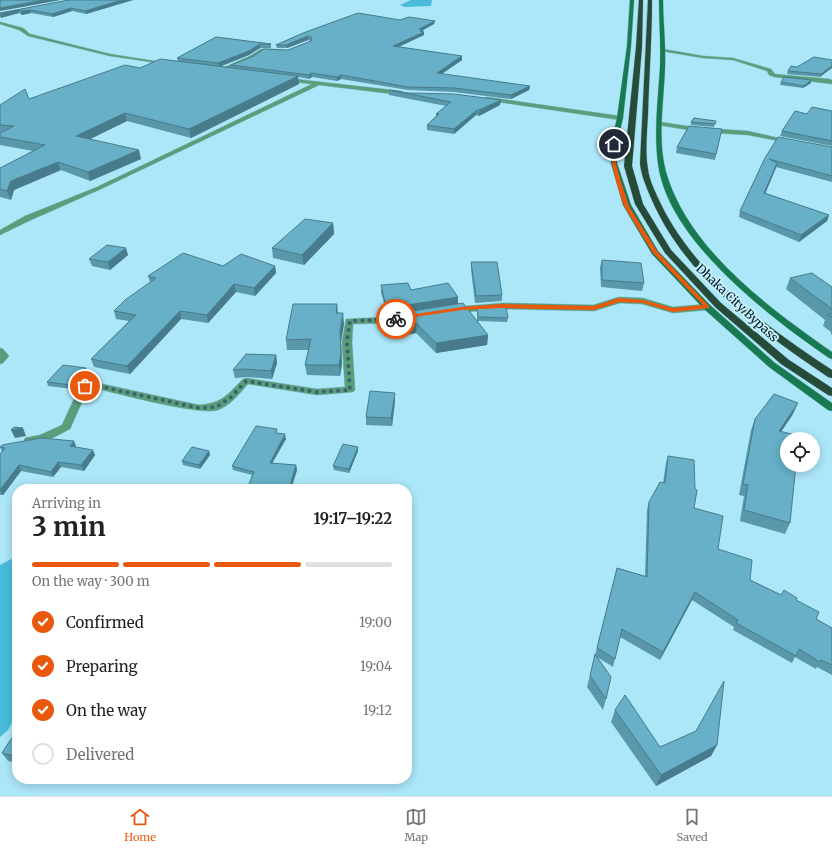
<!DOCTYPE html>
<html lang="en">
<head>
<meta charset="utf-8">
<style>
  body { margin:0; font-family:Merriweather,serif; background:#f2f2f2; color:#222; height:100vh; display:flex; flex-direction:column; font-size:15px; white-space:nowrap }
  * { box-sizing:border-box; margin:0 }
  p { font-size:13px; color:#767676 }
  .icon { flex:none; width:22px; height:22px; fill:none; stroke:currentColor; stroke-width:2; stroke-linecap:round; stroke-linejoin:round }
  .map { position:relative; flex:1; overflow:hidden }
  .panel { position:absolute; left:12px; top:484px; width:400px; height:300px; display:flex; flex-direction:column; background:#fff; border-radius:16px; box-shadow:0 2px 10px #0003 }
  .panel>* { flex:none }
  .controls { position:absolute; left:780px; top:432px; display:grid; gap:8px }
  .controls a { display:grid; place-items:center; width:40px; height:40px; border-radius:50%; background:#fff; box-shadow:0 2px 10px #0003; font-size:20px }
  .pin { position:absolute; display:grid; place-items:center; width:34px; height:34px; color:#fff; margin:-17px; border:2px solid #fff; border-radius:50%; box-shadow:0 1px 4px #0007 }
  .courier { position:absolute; display:grid; place-items:center; width:40px; height:40px; margin:-20px; border:3px solid #ea580c; border-radius:50%; background:#fff; color:#222; box-shadow:0 1px 5px #0007 }
  .overview em { font-style:normal; font-weight:700 }
  .overview div { display:flex; flex-direction:column-reverse }
  .overview { display:flex; align-items:center; justify-content:space-between; height:68px; padding:0 20px }
  h1 { font-size:26px; font-weight:700; line-height:30px }
  .bar { display:grid; grid-template-columns:repeat(4,1fr); gap:6px 4px; align-content:center; height:48px; padding:0 20px }
  .bar i { height:5px; border-radius:3px; background:#e0e0e0 }
  .bar .on { background:#ea580c }
  .bar p { grid-column:span 4 }
  ol { padding:0 20px; list-style:none }
  li { display:flex; align-items:center; gap:12px; height:44px }
  li p { margin-inline-start:auto }
  li .icon { padding:4px; border-radius:50%; background:#ea580c; color:#fff; stroke-width:4 }
  li:last-child { color:#767676 }
  li i { width:22px; height:22px; border:2px solid #e0e0e0; border-radius:50% }
  .tabs { display:flex; justify-content:space-around; align-items:center; height:56px; border-top:1px solid #e0e0e0; background:#fff; font-size:11px; color:#767676 }
  .tabs a { display:grid; justify-items:center; gap:2px }
  .tabs .on { color:#ea580c }
  .map>svg:first-child { display:block }
  .water { fill:#49bcdc }
  .lines { fill:none; stroke-linecap:round; stroke-linejoin:round }
  .minor-casing { stroke:#8dc1d2; stroke-width:1 }
  .secondary-casing { stroke:#8dc1d2; stroke-width:1 }
  .trunk-casing { stroke:#8dc1d2; stroke-width:1 }
  .minor { fill:#589e7a; fill-rule:evenodd }
  .secondary { fill:#187a51; fill-rule:evenodd }
  .trunk { fill:#264b38; fill-rule:evenodd }
  .wall { fill:#5997ab }
  .shaded-wall { fill:#487b8b }
  .building { fill:#67b0c7; stroke:#487b8b }
  .route { fill:#ea580c }
  .done { stroke:#3c606d; stroke-width:4; stroke-dasharray:0 7.2 }
  .labels { text-anchor:middle; stroke-width:4; stroke-linejoin:round; paint-order:stroke }
  .far-street-label { font-size:12px; fill:#001821; stroke:#c6f1ff }
</style>
</head>
<body>
<div class="map">
<svg width="832" height="796" viewBox="0 0 832 796">
  <rect width="100%" height="100%" fill="#ace6f9"/>
  <g class="water">
    <path d="M411,0H432L431,6L405,7L400,5Z"/>
    <path d="M17,556V713L8,730L0,737V565Z"/>
  </g>
  <g class="lines">
    <defs>
      <g id="minor">
        <path d="M0,22L23,28L30,34L110,54L167,63L165,64L110,56L28,36L19,30L0,24Z"/>
        <path d="M261,49H272L274,50L264,51L254,58L223,71L218,70L250,56Z"/>
        <path d="M663,49L703,56L733,58L771,69L775,74L829,79L832,80V84L774,77L769,75L767,71L733,60L703,58L661,51Z"/>
        <path d="M286,78L401,91L404,93L401,95L319,85L101,189L31,220L0,235V230L25,216L97,187L312,84L284,81L283,80Z"/>
        <path d="M487,97L620,116L623,118L620,120L485,100V98Z"/>
        <path d="M660,122L701,128L748,131L792,141L789,143L748,135L701,132L658,125V123Z"/>
        <path d="M619,297L643,298L673,307L707,304L711,307L707,310L673,313L642,304L620,303L594,311L503,309L454,313L450,310L454,307L503,303L593,305Z"/>
        <path d="M413,313L417,316L416,318L388,323L353,324L352,342L355,390L353,392L317,395L248,384C239,394 231,405 218,410C201,416 120,394 98,389H88L70,429C57,435 39,448 25,444L24,441L25,438L40,435L62,425L80,386L85,383H98L199,405C223,403 227,395 243,379L246,378L317,389L345,387L342,342L346,319L388,317Z"/>
        <path d="M0,348L3,349L9,356L3,363L0,364Z"/>
      </g>
      <g id="secondary">
        <path d="M630,0H634L631,46L623,118L617,144V163L631,205L658,251L710,305L775,363L832,403V411L828,410L769,367L704,309L652,254L623,205L611,163V144L617,118L627,46Z"/>
        <path d="M659,0H663C663,22 666,44 665,67C664,101 657,139 666,172C688,249 769,308 832,352V359L829,358C770,317 673,244 659,170C653,136 658,101 660,67C661,44 659,22 659,0Z"/>
      </g>
      <g id="trunk">
        <path d="M639,0H643L642,47L632,166L643,204L671,250L721,303L789,360L832,388V396L828,395L781,364L715,307L665,253L635,204L624,166L636,47Z"/>
        <path d="M648,0H652C652,38 649,77 648,115C647,132 645,153 648,169C649,179 654,189 658,198C692,273 765,326 832,370V378L828,377C760,331 684,276 651,198C646,186 641,175 640,163Z"/>
      </g>
    </defs>
    <use href="#minor" class="minor-casing"/>
    <use href="#secondary" class="secondary-casing"/>
    <use href="#trunk" class="trunk-casing"/>
    <use href="#minor" class="minor"/>
    <use href="#secondary" class="secondary"/>
    <use href="#trunk" class="trunk"/>
  </g>
  <g class="wall">
    <path d="M69,0H133L86,14L72,11L53,17L31,13L22,15L19,13L0,17V13Z"/>
    <path d="M400,20L435,21L434,24L423,30V31L424,32V35L399,47L462,56V60L442,74L530,86L529,90L511,99L454,92L408,90L341,79L337,81L312,77L309,79L298,77L299,84L191,138L127,121L90,139L141,159L90,181L61,170L14,190L11,200L0,197V168L33,151L0,145V105L29,99L140,68L178,61L177,58L216,37L271,44V48H260L249,55L221,66L232,68L231,65L288,50L311,41L308,40L287,48H277L276,45L303,33Z"/>
    <path d="M832,60L820,77L787,74L788,71L797,67Z"/>
    <path d="M811,80V83L803,88L780,85L781,82Z"/>
    <path d="M389,90L408,93L501,100L500,105L479,116L476,115L454,134L427,130V125L436,116V114L446,106L389,95Z"/>
    <path d="M832,111V146L780,136L782,131L807,114Z"/>
    <path d="M716,121L714,127L691,125V122Z"/>
    <path d="M722,129L715,160L676,153L677,147Z"/>
    <path d="M832,147V182L776,167L765,193L829,215L827,221L799,242L739,217L740,211L765,158Z"/>
    <path d="M333,223L334,234L304,265L273,258L272,248Z"/>
    <path d="M128,255L110,270L92,266L89,259Z"/>
    <path d="M602,260L644,283L642,291L601,287L600,267Z"/>
    <path d="M471,262L502,295V301L475,303L471,269Z"/>
    <path d="M223,266H275L276,273L255,296L236,292L208,323L181,319L130,374L94,367L91,359L129,321L116,319L114,311L150,282L148,276Z"/>
    <path d="M790,278L832,287V335L831,334V332L823,326L825,320L786,289Z"/>
    <path d="M381,285L411,290L458,303L488,335L487,345L436,353L416,333L406,335L399,323V314H395L392,309H386L381,293Z"/>
    <path d="M477,308L508,318L507,322L477,321Z"/>
    <path d="M337,313L344,324L341,342L342,364L340,376L307,375L305,365L309,350H287L286,340Z"/>
    <path d="M276,355L277,363L272,379L246,377L235,378L233,370Z"/>
    <path d="M87,372L73,389L48,386L47,382Z"/>
    <path d="M395,401L392,426L366,425V417Z"/>
    <path d="M793,414L781,432L790,523L785,534L740,521L744,496L739,495L751,430L755,419Z"/>
    <path d="M277,433L286,439L272,463L296,465L297,470L291,489H247L252,475L233,470L232,466Z"/>
    <path d="M76,446V447L95,455L84,471L61,467L53,477L21,471L3,495H0V454L2,452L0,447Z"/>
    <path d="M209,451L210,455L200,469L183,465L182,461Z"/>
    <path d="M358,451L349,473L334,470L333,466Z"/>
    <path d="M668,456L694,508L718,549L750,580L781,595L796,600L816,619L832,628V675L817,667L816,669L795,657L792,663L733,630L734,627L692,600L660,660L620,637L613,667L597,657L606,699L603,710L587,687L617,568L645,576L647,510L649,502L663,483L666,463Z"/>
    <path d="M615,710L660,747L717,745L711,756L656,786L611,722Z"/>
    <path d="M17,730V763L8,761L2,753Z"/>
  </g>
  <g class="shaded-wall">
    <path d="M44,0H61L0,11V8Z"/>
    <path d="M122,0H133L86,14L85,11Z"/>
    <path d="M71,8L72,11L53,17L52,14Z"/>
    <path d="M18,10L19,13L1,18L0,15Z"/>
    <path d="M30,10L31,13L22,15L21,11Z"/>
    <path d="M435,21L434,24L423,30V32H424V35L393,49V46L419,29Z"/>
    <path d="M308,36V40L287,48L286,45Z"/>
    <path d="M260,44V48L249,55L219,67L218,63Z"/>
    <path d="M462,56V60L437,77V73Z"/>
    <path d="M832,66V68L820,77L821,74Z"/>
    <path d="M311,73L312,77L309,79V75Z"/>
    <path d="M341,75V79L337,81V77Z"/>
    <path d="M298,76L299,84L191,138L189,129Z"/>
    <path d="M811,80V83L803,88L804,86Z"/>
    <path d="M530,86L529,90L511,99V95Z"/>
    <path d="M501,100L500,105L479,116V110Z"/>
    <path d="M477,110L476,115L454,134V129Z"/>
    <path d="M125,113L127,121L78,145L76,136Z"/>
    <path d="M139,150L141,159L90,181L88,172Z"/>
    <path d="M58,162L61,170L14,190L11,200L7,191L11,181Z"/>
    <path d="M777,163L776,168L763,199L764,193Z"/>
    <path d="M829,215L827,221L799,242L801,235Z"/>
    <path d="M333,223L334,234L304,265L302,255Z"/>
    <path d="M126,248L128,255L110,270L108,262Z"/>
    <path d="M275,266L276,273L255,296L254,288Z"/>
    <path d="M234,284L236,292L208,323L207,315Z"/>
    <path d="M458,297V304L395,314V307Z"/>
    <path d="M337,304L338,314L336,313Z"/>
    <path d="M180,311L181,319L130,374L127,366Z"/>
    <path d="M343,313L344,324L341,342L342,364L340,376L339,365L340,331Z"/>
    <path d="M416,323V333L406,335V325Z"/>
    <path d="M488,335L487,345L436,353V343Z"/>
    <path d="M276,355L277,363L272,379L271,371Z"/>
    <path d="M86,368L87,372L73,389L72,385Z"/>
    <path d="M395,393V401L392,426L391,418Z"/>
    <path d="M798,403L793,414L774,442L779,431Z"/>
    <path d="M23,428L26,436L15,438L11,430Z"/>
    <path d="M285,434L286,439L270,467V463Z"/>
    <path d="M74,441L76,446L72,452L70,446Z"/>
    <path d="M358,447V451L349,473V469Z"/>
    <path d="M93,450L95,455L84,471L81,465Z"/>
    <path d="M209,451L210,455L200,469L199,465Z"/>
    <path d="M58,462L61,467L53,477L51,472Z"/>
    <path d="M19,465L21,471L3,495L0,490Z"/>
    <path d="M296,465L297,470L291,489H289Z"/>
    <path d="M695,592L692,600L660,660L663,652Z"/>
    <path d="M717,745L711,756L656,786L661,775Z"/>
  </g>
  <g class="building">
    <path d="M0,0H44L0,8Z"/>
    <path d="M69,0H122L85,11L71,8L52,14L30,10L21,11L18,10L0,14V13Z"/>
    <path d="M358,13L400,20L409,17L435,21L419,29H423L420,31L424,32L393,46L462,56L437,73L530,86L511,95L454,88L408,87L341,75L337,77L311,73L309,75L231,65L254,56L264,49L288,50L311,41L312,38L308,36L286,45H276L303,33Z"/>
    <path d="M216,37L271,44H260L249,51L218,63L177,58Z"/>
    <path d="M814,57L832,60V66L821,74L788,71L791,66L797,67Z"/>
    <path d="M160,59L298,76L189,129L125,113L76,136L139,150L88,172L58,162L11,181L7,191L0,189V168L45,145L0,137V133L14,126L0,125V105L25,89L29,99L125,65L140,68Z"/>
    <path d="M784,77L811,80L804,86L781,82Z"/>
    <path d="M389,90L408,93L454,94L501,100L479,110H477L454,129L427,125L439,114H436L451,102Z"/>
    <path d="M812,107L832,111V141L782,131L795,111L807,114Z"/>
    <path d="M694,118L716,121L715,124L691,122Z"/>
    <path d="M689,126L722,129L716,154L677,147Z"/>
    <path d="M778,137L832,147V176L769,159L777,163L764,193L829,215L801,235L740,211L765,158Z"/>
    <path d="M305,219L333,223L302,255L272,248Z"/>
    <path d="M107,245L126,248L108,262L89,259Z"/>
    <path d="M183,253L223,266L241,254L275,266L254,288L234,284L207,315L180,311L127,366L91,359L136,315L114,311L125,300L156,278L148,276Z"/>
    <path d="M602,260L641,263L644,283L602,280Z"/>
    <path d="M471,262H497L502,295L476,296Z"/>
    <path d="M812,273L832,287V309L790,278Z"/>
    <path d="M408,283L411,290L448,283L458,297L395,307L392,301L385,302L381,285Z"/>
    <path d="M463,303L488,335L436,343L416,323L406,325L399,313Z"/>
    <path d="M293,304H337L336,313H343L340,331L341,353L339,365H305L311,339L286,340Z"/>
    <path d="M506,307L508,318L478,317L477,308Z"/>
    <path d="M832,313V317L827,315Z"/>
    <path d="M246,354L276,355L271,371L245,369L233,370Z"/>
    <path d="M63,365L86,368L72,385L47,382Z"/>
    <path d="M370,391L395,393L391,418L366,417Z"/>
    <path d="M774,394L798,403L779,431L800,436L799,439H787V465H796L790,523L744,510L748,485L743,484L755,419Z"/>
    <path d="M256,426L277,429L276,433L285,434L270,463L296,465L289,489H247L254,472L232,466Z"/>
    <path d="M14,427L23,428L11,430Z"/>
    <path d="M41,438L74,441L70,446L93,450L81,465L58,462L51,472L19,465L0,490V454L5,448L0,447L2,445Z"/>
    <path d="M343,444L358,447L349,469L333,466Z"/>
    <path d="M192,447L209,451L199,465L182,461Z"/>
    <path d="M668,456L694,460L695,489L697,490L694,508L723,516L718,549L752,560L750,580L781,595L784,590L797,598L796,600L819,612L816,619L832,628V665L821,660L820,662L799,649L796,656L736,623L738,620L695,592L663,652L622,629L615,659L597,648L617,568L647,577L649,502L660,482L665,483Z"/>
    <path d="M595,654L611,677L606,699L590,676Z"/>
    <path d="M724,681L717,745L661,775L615,710L625,695L660,747L696,731Z"/>
    <path d="M17,730V757L2,753Z"/>
  </g>
  <path class="route" d="M614,143L616,144V164L622,185L629,206L657,251L709,306V308L673,312L643,303L619,302L594,310L502,308L462,310L394,320L393,319L396,317L462,307L502,304L594,306L619,298L643,300L673,308L703,305L653,253L624,206L617,185L612,164V144Z"/>
  <g class="lines">
    <path class="done" d="M85,386H98L199,408L216,407L230,398L246,381L316,392L350,390L347,342L350,321L396,319"/>
  </g>
  <g class="labels">
    <g class="far-street-label">
      <text transform="translate(737 303) rotate(43)" y="4">Dhaka City Bypass</text>
    </g>
  </g>
</svg>
<div class="controls">
<a><svg class="icon" aria-label="locate" viewBox="0 0 24 24"><circle cx="12" cy="12" r="6"/><path d="M12 2v4M12 18v4M2 12h4M18 12h4"/></svg></a>
</div>
<div class="pin" style="left:85px;top:386px;background:#ea580c"><svg class="icon" aria-label="bag" viewBox="0 0 24 24"><path d="M5 8h14l-1 12H6zM9 8a3 3 0 0 1 6 0"/></svg></div>
<div class="pin" style="left:614px;top:144px;background:#1f2937"><svg class="icon" aria-label="home" viewBox="0 0 24 24"><path d="M3 11l9-7 9 7M6 9v11h12V9"/></svg></div>
<div class="courier" style="left:396px;top:319px"><svg class="icon" aria-label="bike" viewBox="0 0 24 24"><circle cx="6" cy="16" r="4"/><circle cx="18" cy="16" r="4"/><path d="M6 16l4-8h5l3 8M10 8l3 8H6M13 5h3"/></svg></div>
<section class="panel">
<div class="overview"><div><h1>3 min</h1><p>Arriving in</p></div><em>19:17–19:22</em></div>
<div class="bar"><i class="on"></i><i class="on"></i><i class="on"></i><i></i><p>On the way · 300 m</p></div>
<ol>
<li><svg class="icon" aria-label="check" viewBox="0 0 24 24"><path d="M5 12l5 5 9-10"/></svg>Confirmed<p>19:00</p></li>
<li><svg class="icon" aria-label="check" viewBox="0 0 24 24"><path d="M5 12l5 5 9-10"/></svg>Preparing<p>19:04</p></li>
<li><svg class="icon" aria-label="check" viewBox="0 0 24 24"><path d="M5 12l5 5 9-10"/></svg>On the way<p>19:12</p></li>
<li><i></i>Delivered</li>
</ol>
</section>
</div>
<nav class="tabs">
<a class="on"><svg class="icon" aria-label="home" viewBox="0 0 24 24"><path d="M3 11l9-7 9 7M6 9v11h12V9"/></svg>Home</a>
<a><svg class="icon" aria-label="map" viewBox="0 0 24 24"><path d="M3 6l6-2 6 2 6-2v14l-6 2-6-2-6 2zM9 4v14M15 6v14"/></svg>Map</a>
<a><svg class="icon" aria-label="saved" viewBox="0 0 24 24"><path d="M7 4h10v16l-5-4-5 4z"/></svg>Saved</a>
</nav>
</body>
</html>
